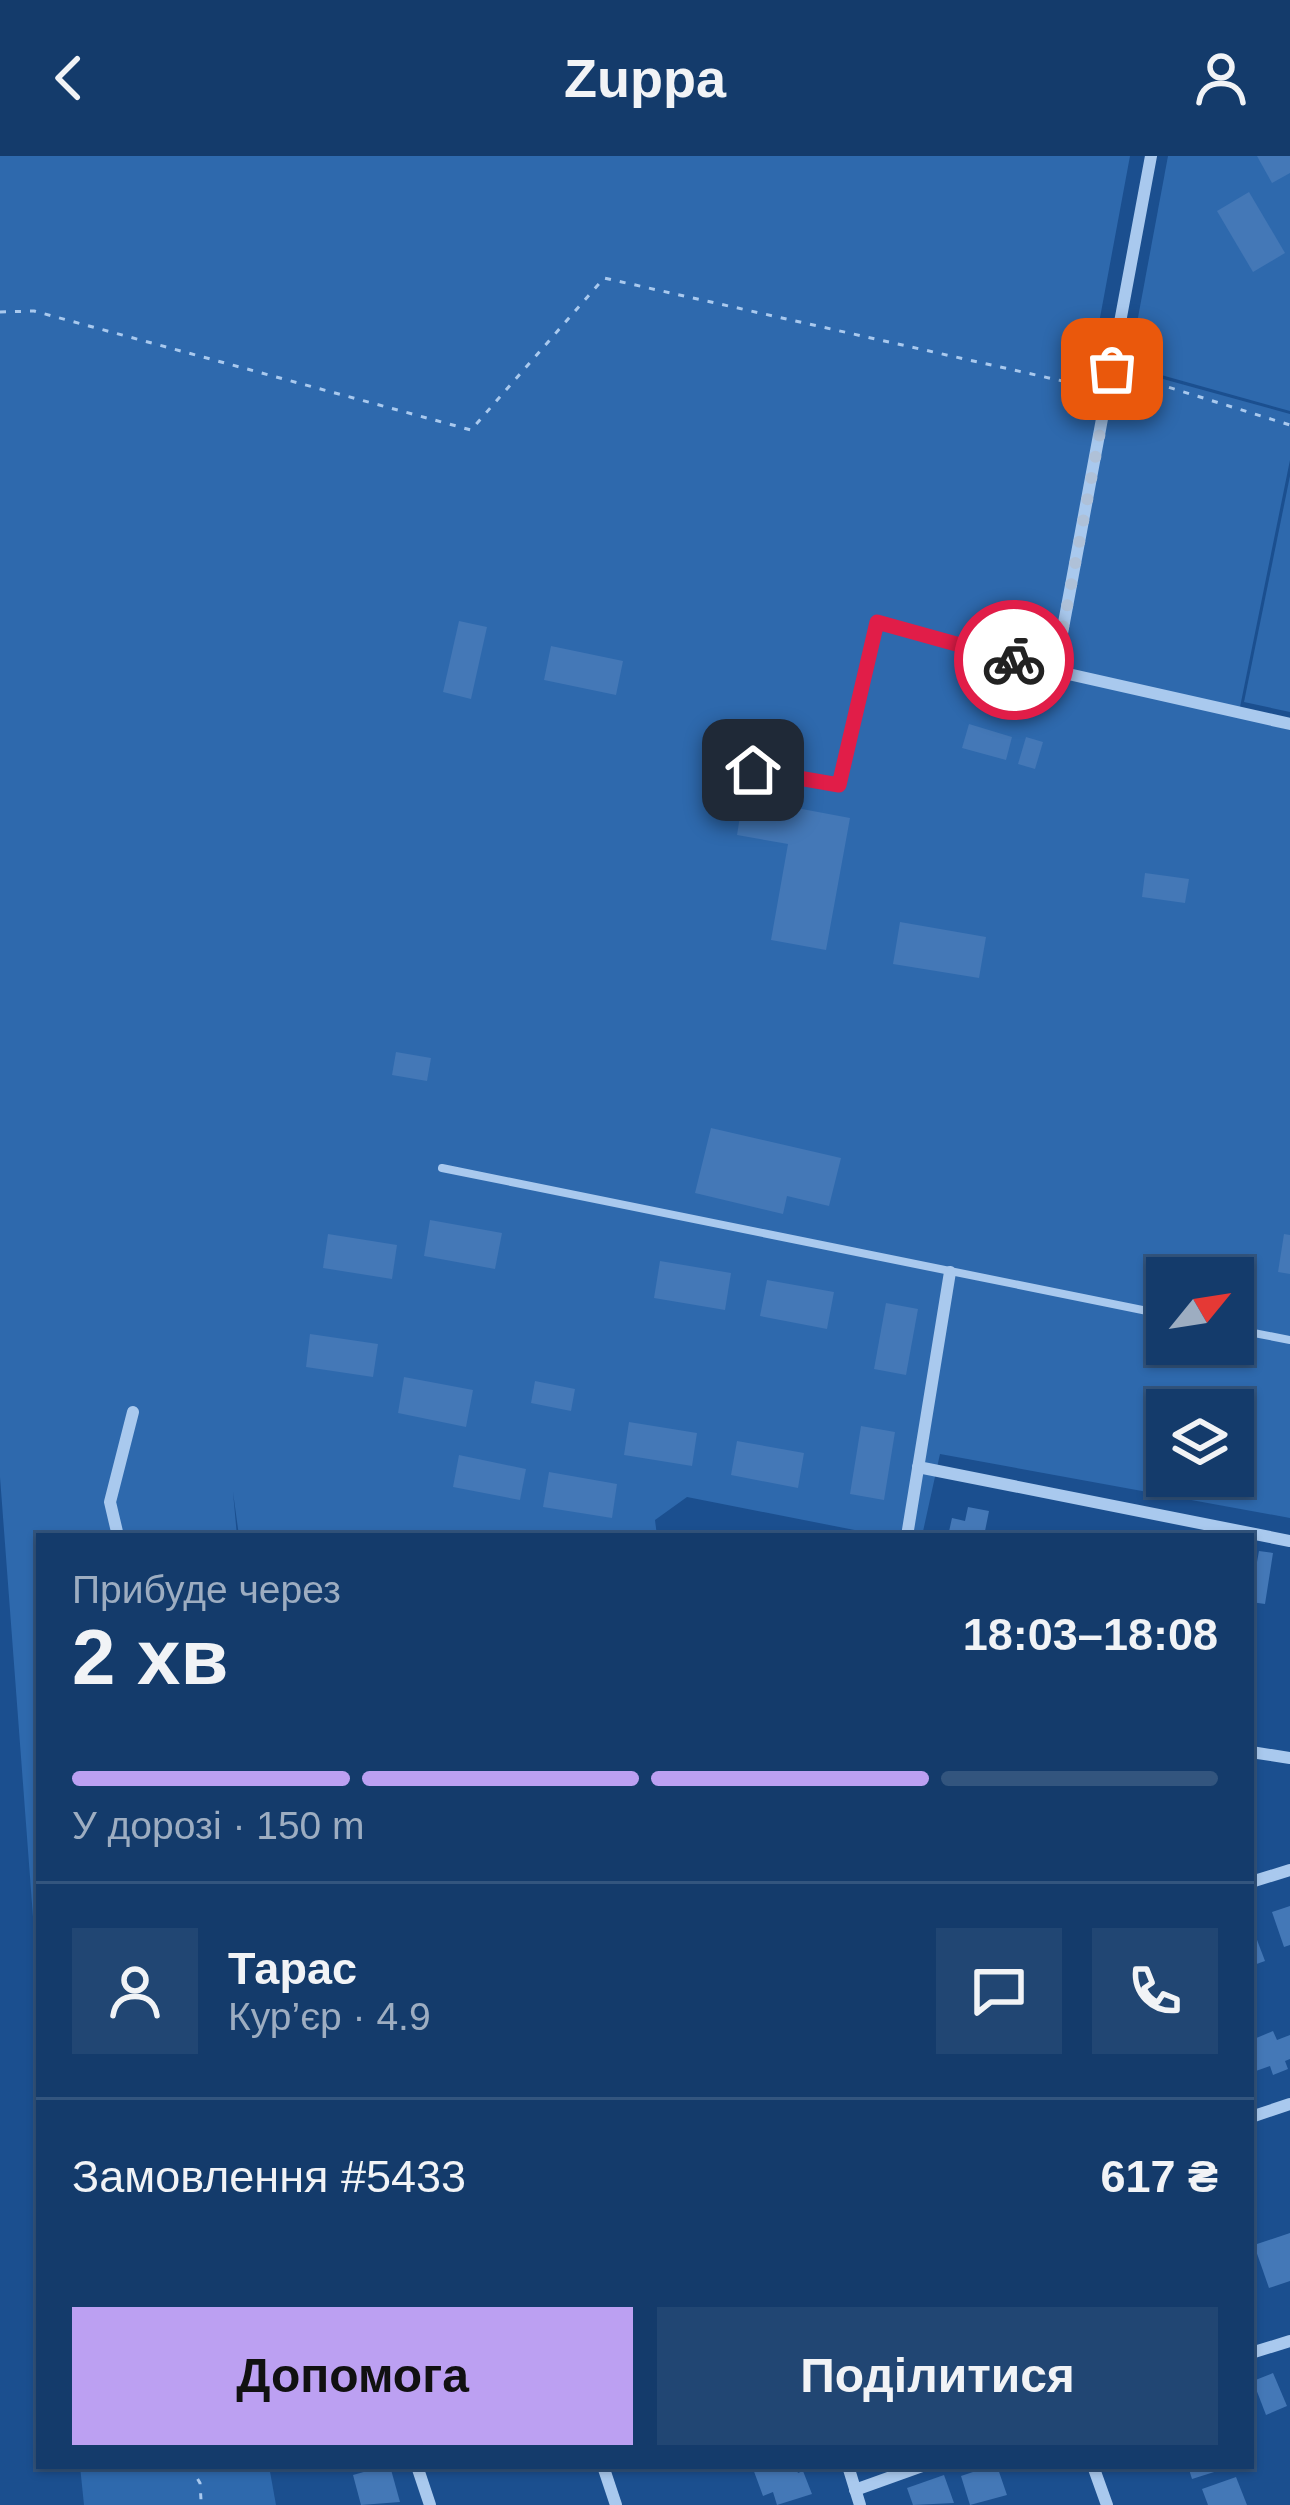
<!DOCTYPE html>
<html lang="uk">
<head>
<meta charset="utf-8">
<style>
  body { margin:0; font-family:Arial,sans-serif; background:#214673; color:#f1f3f6; height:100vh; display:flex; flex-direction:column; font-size:45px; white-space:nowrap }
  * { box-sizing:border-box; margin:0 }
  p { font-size:39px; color:#9dadc1 }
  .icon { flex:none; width:66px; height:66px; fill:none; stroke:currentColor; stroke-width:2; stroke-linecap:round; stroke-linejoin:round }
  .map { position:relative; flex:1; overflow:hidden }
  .sheet { position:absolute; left:36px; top:1377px; width:1218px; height:936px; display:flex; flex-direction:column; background:#143b6b; border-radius:0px; box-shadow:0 3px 9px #0004,0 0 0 3px #33557e }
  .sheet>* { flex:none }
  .needle { width:78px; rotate:60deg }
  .fabs { position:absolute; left:1146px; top:1101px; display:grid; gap:24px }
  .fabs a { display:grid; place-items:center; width:108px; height:108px; border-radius:0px; background:#143b6b; box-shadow:0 3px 9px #0004,0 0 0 3px #33557e; font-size:60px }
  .pin { position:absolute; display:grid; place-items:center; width:102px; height:102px; color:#fff; margin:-51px; border-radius:24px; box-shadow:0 6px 18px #0006 }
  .courier { position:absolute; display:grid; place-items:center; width:120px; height:120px; margin:-60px; border:9px solid #e11d48; border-radius:50%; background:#fff; color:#222; box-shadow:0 3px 15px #0007 }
  .summary em { font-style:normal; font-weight:600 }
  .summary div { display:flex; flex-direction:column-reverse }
  .summary { display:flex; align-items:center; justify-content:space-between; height:204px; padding:0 36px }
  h1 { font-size:78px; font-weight:600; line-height:90px }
  .bar { display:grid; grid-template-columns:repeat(4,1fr); gap:18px 12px; align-content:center; height:144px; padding:0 36px }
  .bar i { height:15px; border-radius:9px; background:#33557e }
  .bar .active { background:#bca0f2 }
  .bar p { grid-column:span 4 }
  .line { display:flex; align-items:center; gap:30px; padding:0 36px; border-top:3px solid #33557e }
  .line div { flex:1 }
  .round { display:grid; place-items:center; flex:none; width:126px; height:126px; border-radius:0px; background:#214673 }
  .primary-button { display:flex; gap:24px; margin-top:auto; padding:24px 36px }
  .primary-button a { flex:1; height:138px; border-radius:0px; background:#bca0f2; color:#111; font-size:48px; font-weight:600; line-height:138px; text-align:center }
  .primary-button a+a { background:#214673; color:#f1f3f6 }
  header { display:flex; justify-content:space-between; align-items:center; height:156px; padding:0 36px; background:#143b6b; font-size:54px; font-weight:600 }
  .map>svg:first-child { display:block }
  .green { fill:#2e69ad; fill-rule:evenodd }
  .building { fill:#4478b7 }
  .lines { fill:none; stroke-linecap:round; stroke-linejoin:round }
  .path { stroke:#a9c9ee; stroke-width:3; stroke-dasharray:6 9; stroke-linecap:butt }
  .lane { stroke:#a9c9ee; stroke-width:8 }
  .street { stroke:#a9c9ee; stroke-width:12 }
  .done { stroke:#afc1d8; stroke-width:12; stroke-dasharray:0 21.6 }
  .route { stroke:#e11d48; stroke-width:15 }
</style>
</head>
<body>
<header><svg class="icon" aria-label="back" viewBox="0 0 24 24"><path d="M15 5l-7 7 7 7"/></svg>Zuppa<svg class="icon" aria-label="person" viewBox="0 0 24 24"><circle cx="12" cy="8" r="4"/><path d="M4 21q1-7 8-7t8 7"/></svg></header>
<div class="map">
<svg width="1290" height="2349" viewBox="0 0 1290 2349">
  <rect width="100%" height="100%" fill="#1b4f8f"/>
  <g class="green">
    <path d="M0,0H1130L1084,248L1114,255L1123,212L1290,258V304L1238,561L1290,574V1362L940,1298L922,1380H885L687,1341L655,1364L657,1380H239L233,1336L237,1380H39V1841L0,1321ZM1167,1122H1233V1188H1167ZM1167,1254H1233V1320H1167Z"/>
    <path d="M1168,0H1290V255L1129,210Z"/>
    <path d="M1290,320V556L1244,546Z"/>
    <path d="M80,2310H269L276,2349H84Z"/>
  </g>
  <g class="building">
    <path d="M1257,0H1290V17L1272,27Z"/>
    <path d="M1249,36L1285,97L1253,116L1217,55Z"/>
    <path d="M459,465L487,471L471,543L443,536Z"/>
    <path d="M551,490L623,505L616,539L544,524Z"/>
    <path d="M969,568L1012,581L1006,604L962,592Z"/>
    <path d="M1026,581L1043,586L1035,613L1018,608Z"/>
    <path d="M743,642L850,662L826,794L771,784L788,688L737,679Z"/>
    <path d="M1145,717L1189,723L1185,747L1142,741Z"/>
    <path d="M900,766L986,781L979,822L893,808Z"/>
    <path d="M396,896L431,902L427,925L392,919Z"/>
    <path d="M711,972L841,1002L829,1050L787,1040L783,1058L695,1037Z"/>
    <path d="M430,1064L502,1077L495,1113L424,1100Z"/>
    <path d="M328,1078L397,1089L392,1123L323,1112Z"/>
    <path d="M1284,1078L1290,1079V1118L1278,1116Z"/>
    <path d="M660,1105L731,1117L725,1154L654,1142Z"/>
    <path d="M767,1124L834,1136L827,1173L760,1160Z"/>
    <path d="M886,1147L918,1153L906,1219L874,1213Z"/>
    <path d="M310,1178L378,1188L373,1221L306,1211Z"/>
    <path d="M404,1221L473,1234L466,1271L398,1257Z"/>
    <path d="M535,1225L575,1233L571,1255L531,1247Z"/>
    <path d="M629,1266L697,1277L692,1310L624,1299Z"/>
    <path d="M861,1270L895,1276L884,1344L850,1338Z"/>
    <path d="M737,1285L804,1297L798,1332L731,1319Z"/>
    <path d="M459,1299L526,1313L520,1344L453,1331Z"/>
    <path d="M549,1316L617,1328L612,1362L543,1351Z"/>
    <path d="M968,1351L989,1355L984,1380H948L952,1362L965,1365Z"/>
    <path d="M1259,1395L1273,1397L1265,1448L1251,1446V1416L1255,1417Z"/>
    <path d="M1290,1750V1789L1284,1791L1272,1756Z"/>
    <path d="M1251,1768L1265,1805L1251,1810Z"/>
    <path d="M1273,1875L1277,1884L1290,1879V1903L1285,1905L1288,1913L1273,1919L1270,1910L1253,1916L1251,1893L1257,1891L1254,1883Z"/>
    <path d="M1290,2077V2125L1269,2132L1254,2089Z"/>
    <path d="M1273,2217L1287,2250L1266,2259L1253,2225Z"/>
    <path d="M385,2310H390L400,2346L361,2349L353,2319Z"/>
    <path d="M752,2310H795L798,2317L803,2315L812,2338L777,2349L773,2336L763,2340Z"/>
    <path d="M991,2310H997L1007,2339L970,2349L961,2320Z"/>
    <path d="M1188,2310H1229L1230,2311L1192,2323Z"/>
    <path d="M944,2319L954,2347L913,2349L907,2332Z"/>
    <path d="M1236,2321L1247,2349H1208L1202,2333Z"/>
  </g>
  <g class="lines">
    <g class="path">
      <path d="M0,156L34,155L471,274L604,122L1067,226L1093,219"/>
      <path d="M1126,218L1290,269"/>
      <path d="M39,1622V1647"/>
      <path d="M190,2310L200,2327L201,2344L197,2349"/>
    </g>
    <g class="lane">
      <path d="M753,614L839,629L877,467L1055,515"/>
      <path d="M442,1012L1167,1159"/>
      <path d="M1233,1173L1290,1184"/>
    </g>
    <g class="street">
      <path d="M1151,0L1055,515L1290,568"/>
      <path d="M918,1311L1290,1385"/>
      <path d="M118,1380L110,1346L133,1256"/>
      <path d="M907,1380L950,1116"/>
      <path d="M1251,1596L1290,1602"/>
      <path d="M1251,1726L1290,1714"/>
      <path d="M1251,1961L1290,1948"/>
      <path d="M1251,2197L1290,2185"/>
      <path d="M417,2310L430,2349"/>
      <path d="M603,2310L616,2349"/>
      <path d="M848,2310L860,2349"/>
      <path d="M1093,2310L1107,2349"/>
      <path d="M855,2334L922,2310"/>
    </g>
  </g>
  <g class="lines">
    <path class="done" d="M1014,504L1055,514L1112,213"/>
    <path class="route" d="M753,614L839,629L877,466L1014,504"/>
  </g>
</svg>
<div class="fabs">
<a><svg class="needle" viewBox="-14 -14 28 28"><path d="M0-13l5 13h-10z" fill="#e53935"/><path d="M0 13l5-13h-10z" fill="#9dadc1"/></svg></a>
<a><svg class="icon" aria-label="layers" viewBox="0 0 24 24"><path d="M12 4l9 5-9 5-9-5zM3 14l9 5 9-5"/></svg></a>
</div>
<div class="pin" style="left:1112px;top:213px;background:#ea580c"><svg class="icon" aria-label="bag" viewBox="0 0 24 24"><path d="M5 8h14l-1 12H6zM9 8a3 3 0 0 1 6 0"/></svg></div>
<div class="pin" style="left:753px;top:614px;background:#1f2937"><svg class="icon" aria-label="home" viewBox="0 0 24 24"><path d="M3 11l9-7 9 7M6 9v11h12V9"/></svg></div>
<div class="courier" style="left:1014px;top:504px"><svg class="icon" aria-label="bike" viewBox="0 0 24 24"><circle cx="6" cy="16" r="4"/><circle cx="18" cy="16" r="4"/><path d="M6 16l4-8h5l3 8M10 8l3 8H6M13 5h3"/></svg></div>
<section class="sheet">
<div class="summary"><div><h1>2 хв</h1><p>Прибуде через</p></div><em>18:03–18:08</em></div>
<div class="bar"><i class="active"></i><i class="active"></i><i class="active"></i><i></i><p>У дорозі · 150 m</p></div>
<div class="line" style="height:216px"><a class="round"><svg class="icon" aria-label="person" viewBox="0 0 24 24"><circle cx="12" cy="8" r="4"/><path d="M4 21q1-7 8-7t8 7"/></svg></a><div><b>Тарас</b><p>Кур’єр · 4.9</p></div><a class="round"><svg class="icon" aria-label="chat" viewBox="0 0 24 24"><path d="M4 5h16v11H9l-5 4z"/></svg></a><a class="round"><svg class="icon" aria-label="phone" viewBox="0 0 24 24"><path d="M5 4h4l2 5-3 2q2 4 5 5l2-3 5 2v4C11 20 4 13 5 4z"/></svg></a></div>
<div class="line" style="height:156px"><div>Замовлення #5433</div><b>617 ₴</b></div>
<div class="primary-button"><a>Допомога</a><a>Поділитися</a></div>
</section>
</div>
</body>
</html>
